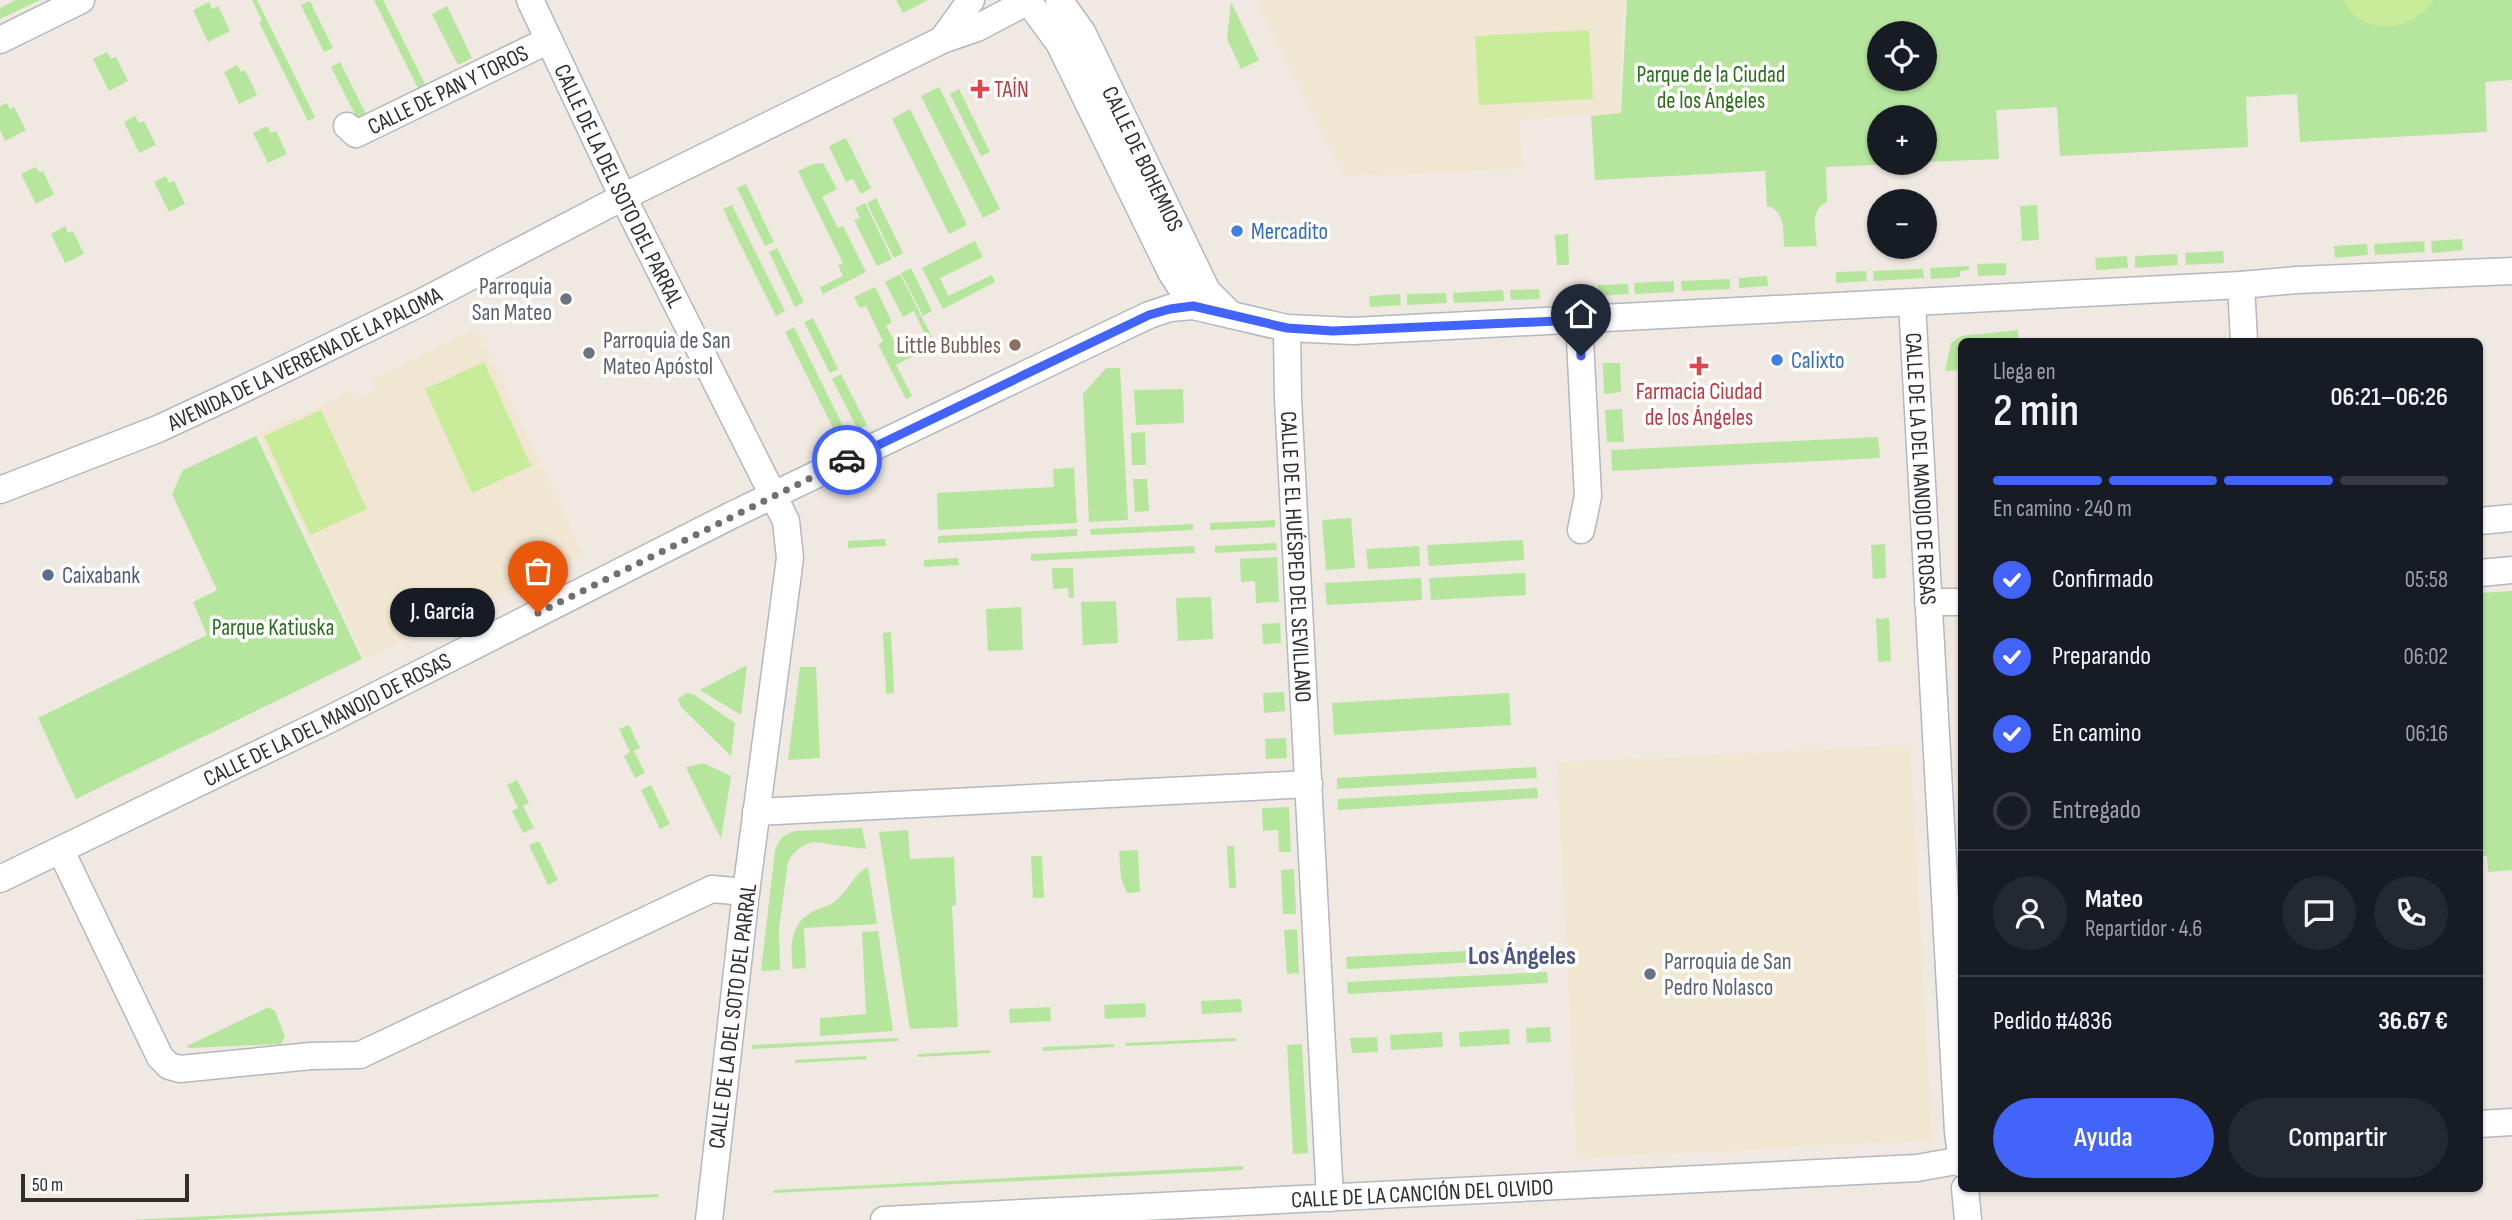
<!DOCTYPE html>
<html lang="es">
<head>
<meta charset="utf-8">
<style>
  body { margin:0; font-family:"Sofia Sans Condensed",sans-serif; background:#242831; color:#f1f3f6; height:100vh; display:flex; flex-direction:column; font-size:26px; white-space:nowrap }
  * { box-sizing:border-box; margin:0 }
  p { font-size:23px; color:#9ea1a6 }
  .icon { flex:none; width:38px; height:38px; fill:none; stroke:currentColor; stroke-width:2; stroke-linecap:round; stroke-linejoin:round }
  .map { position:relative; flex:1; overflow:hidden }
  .side { position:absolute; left:1958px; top:338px; width:525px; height:854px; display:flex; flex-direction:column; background:#171b24; border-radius:10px; box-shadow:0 2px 5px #0004 }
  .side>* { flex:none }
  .tools { position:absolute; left:1867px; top:21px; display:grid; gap:14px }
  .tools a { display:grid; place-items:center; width:70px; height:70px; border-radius:50%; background:#171b24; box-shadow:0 2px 5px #0004; font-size:35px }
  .scale { position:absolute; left:21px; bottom:18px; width:168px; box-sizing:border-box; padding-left:7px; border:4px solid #2e2e2e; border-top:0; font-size:19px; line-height:24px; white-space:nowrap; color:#2e2e2e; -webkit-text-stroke:5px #fff; paint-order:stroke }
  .pin { position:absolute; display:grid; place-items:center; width:60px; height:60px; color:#fff; margin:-72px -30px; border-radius:50% 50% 50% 0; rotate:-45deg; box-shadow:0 0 7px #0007 }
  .pin .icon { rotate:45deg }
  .courier { position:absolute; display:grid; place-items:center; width:70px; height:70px; margin:-35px; border:5px solid #4264fb; border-radius:50%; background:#fff; color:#222; box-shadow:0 2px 9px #0007 }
  .bubble { position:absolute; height:49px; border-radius:24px; background:#171b24; box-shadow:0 2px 5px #0004; font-size:23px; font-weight:600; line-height:49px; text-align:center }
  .headline em { font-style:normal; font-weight:600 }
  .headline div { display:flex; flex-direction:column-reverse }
  .headline { display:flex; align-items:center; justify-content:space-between; height:119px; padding:0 35px }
  h1 { font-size:46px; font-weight:600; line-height:52px }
  .bar { display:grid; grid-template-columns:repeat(4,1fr); gap:10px 7px; align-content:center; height:84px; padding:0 35px }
  .bar i { height:9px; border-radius:5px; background:#363941 }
  .bar .selected { background:#4264fb }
  .bar p { grid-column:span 4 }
  .line { display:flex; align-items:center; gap:18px; padding:0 35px; border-top:2px solid #363941 }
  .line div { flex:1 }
  .round { display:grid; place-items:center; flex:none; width:74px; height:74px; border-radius:37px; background:#242831 }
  ol { padding:0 35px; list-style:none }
  li { display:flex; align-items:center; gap:21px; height:77px }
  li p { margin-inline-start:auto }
  li .icon { padding:7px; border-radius:50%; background:#4264fb; color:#fff; stroke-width:4 }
  li:last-child { color:#9ea1a6 }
  li i { width:38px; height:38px; border:4px solid #363941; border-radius:50% }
  .primary-button { display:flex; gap:14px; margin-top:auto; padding:14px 35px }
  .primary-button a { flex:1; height:80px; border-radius:42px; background:#4264fb; color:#fff; font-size:28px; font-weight:600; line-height:80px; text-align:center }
  .primary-button a+a { background:#242831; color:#f1f3f6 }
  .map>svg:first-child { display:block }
  .education { fill:#f0e6d1 }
  .green { fill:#b6e59e; fill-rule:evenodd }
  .pitch { fill:#c9ec9a }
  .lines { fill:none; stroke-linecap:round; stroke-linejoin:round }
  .minor-casing { stroke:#b4b7c1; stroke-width:29 }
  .minor { stroke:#fff; stroke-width:26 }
  .done { stroke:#726f6d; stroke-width:7; stroke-dasharray:0 12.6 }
  .route { stroke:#4264fb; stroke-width:9 }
  .health-dot { fill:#e0444e; stroke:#fff; stroke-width:2.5 }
  .shop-dot { fill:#3f7fe0; stroke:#fff; stroke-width:2.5 }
  .worship-dot { fill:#6b7280; stroke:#fff; stroke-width:2.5 }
  .education-dot { fill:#8d6e63; stroke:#fff; stroke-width:2.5 }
  .service-dot { fill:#5c6f8a; stroke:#fff; stroke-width:2.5 }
  .labels { text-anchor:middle; stroke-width:7; stroke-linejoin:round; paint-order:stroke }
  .park-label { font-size:23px; fill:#2c6e1b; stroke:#fff }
  .health-label { font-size:23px; fill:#be3a42; stroke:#fff; text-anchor:start }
  .street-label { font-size:23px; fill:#2e2e2e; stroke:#fff }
  .shop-label { font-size:23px; fill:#366cbe; stroke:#fff; text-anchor:start }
  .worship-label { font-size:23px; fill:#5b616d; stroke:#fff; text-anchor:start }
  .education-label { font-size:23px; fill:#785e54; stroke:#fff; text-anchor:end }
  .service-label { font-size:23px; fill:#4e5e75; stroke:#fff; text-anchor:start }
  .quarter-label { font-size:26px; font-weight:bold; fill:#4d5680; stroke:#fff }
</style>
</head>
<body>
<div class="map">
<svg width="2512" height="1220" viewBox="0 0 2512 1220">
  <rect width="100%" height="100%" fill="#efe9e1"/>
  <g class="education">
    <path d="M1256,0H1624L1619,113L1519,119L1522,169L1345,176Z"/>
    <path d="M477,328L583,555L365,659L259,434L351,391L355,400L377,389L373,379Z"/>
    <path d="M1910,745L1932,1140L1577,1158L1557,763Z"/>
  </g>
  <g class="green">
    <path d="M16,0H40L0,19V8Z"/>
    <path d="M252,0H257L315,117L308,121L259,22L262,20Z"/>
    <path d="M374,0H383L425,84L418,88Z"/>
    <path d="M896,0H928L903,13Z"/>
    <path d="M1627,0H2512V80L2485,82L2487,132L2300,142L2297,94L2246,97L2248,147L2060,156L2057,107L1996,110L1999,159L1925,162V117H1880V163H1917L1826,167L1827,202C1809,210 1816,230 1817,246L1784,247C1783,231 1786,211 1767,206L1765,171L1595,180L1591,116L1621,113ZM1880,33H1925V79H1880Z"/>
    <path d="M310,1L333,48L324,52L301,5Z"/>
    <path d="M209,2L212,9L218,6L230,31L208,42L193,10Z"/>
    <path d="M1231,2L1259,60L1241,69L1227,39Z"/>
    <path d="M447,6L472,58L458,65L432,14Z"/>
    <path d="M107,52L111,59L116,57L128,81L109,91L93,59Z"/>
    <path d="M340,62L366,114L357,118L331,67Z"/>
    <path d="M237,65L241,72L245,70L257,95L239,104L224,72Z"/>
    <path d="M939,87L1000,209L983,218L921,96Z"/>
    <path d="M959,89L990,152L981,156L950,94Z"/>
    <path d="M7,103L10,109L14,107L26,130L5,141L0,130V106Z"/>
    <path d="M910,109L967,225L949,234L892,119Z"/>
    <path d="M135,116L139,123L144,121L156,145L139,153L124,122Z"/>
    <path d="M267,126L271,133L276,131L287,154L268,163L253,133Z"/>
    <path d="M846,138L871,188L861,194L853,179L846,182L829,146Z"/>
    <path d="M823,163L837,189L822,197L838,228L843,226L866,272L823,294L820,287L843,276L838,265L843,263L798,171L813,164Z"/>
    <path d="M35,167L40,172L43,171L54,194L36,204L21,174Z"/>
    <path d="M166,176L169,183L174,181L185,204L169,212L154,182Z"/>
    <path d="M746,184L774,242L765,246L737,188Z"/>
    <path d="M876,198L903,253L894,258L867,203Z"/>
    <path d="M865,203L892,259L877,266L854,220L860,218L855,208Z"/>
    <path d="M732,205L785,311L776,316L723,209Z"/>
    <path d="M2037,205L2039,240L2022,241L2020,206Z"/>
    <path d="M65,226L68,233L73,231L84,254L65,263L51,234Z"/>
    <path d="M1568,234L1569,265H1557L1555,235Z"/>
    <path d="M2462,239L2463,250L2432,253L2431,241Z"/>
    <path d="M975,241L983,257L940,278L948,296L992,275L995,282L943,309L922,268Z"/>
    <path d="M2424,241L2425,252L2375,255L2374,244Z"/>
    <path d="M2367,244L2368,255L2335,258L2334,246Z"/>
    <path d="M777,248L804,302L795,307L769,252Z"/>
    <path d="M2223,251L2224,263L2186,265L2185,253Z"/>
    <path d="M2177,254L2178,265L2135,268V256Z"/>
    <path d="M2127,256L2128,268L2096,270L2095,258Z"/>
    <path d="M2006,263V275L1978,276L1977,264Z"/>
    <path d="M1969,266V270L1960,271V277L1931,279L1930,268Z"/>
    <path d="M911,268L932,311L923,316L901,273Z"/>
    <path d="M1923,269L1924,278L1874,281L1873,271Z"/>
    <path d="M1866,271L1867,281L1836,283V272Z"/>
    <path d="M900,274L936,345L896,365L912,396L906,399L878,344L883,341L866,306L860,308L854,297L875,287L892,322L886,326L902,355L928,341L914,311L903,317L885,282Z"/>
    <path d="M1767,276L1768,286L1739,288V278Z"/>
    <path d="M1730,279V289L1682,291L1681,281Z"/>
    <path d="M1674,281V292L1635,294L1634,283Z"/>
    <path d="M1628,284L1629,294L1598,296V285Z"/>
    <path d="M1539,289L1540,299L1511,300L1510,290Z"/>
    <path d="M1503,290L1504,301L1454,303L1453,293Z"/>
    <path d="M1446,293L1447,303L1407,305V294Z"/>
    <path d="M1400,294L1401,305L1370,307L1369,296Z"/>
    <path d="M813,318L838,369L830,373L804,322Z"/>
    <path d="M794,327L843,426L834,430L785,332Z"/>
    <path d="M2018,330V341H1962V370L1945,371L1951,343L1961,336Z"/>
    <path d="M1603,363H1620L1621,392L1604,394Z"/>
    <path d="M1106,368H1120L1128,520L1089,522L1083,394Z"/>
    <path d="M841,374L867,425L858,430L832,379Z"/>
    <path d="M1183,389L1184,423L1136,425L1134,390Z"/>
    <path d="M1622,409L1624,442H1607L1605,410Z"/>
    <path d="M1145,432L1146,465H1132L1131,433Z"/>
    <path d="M256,436L362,659L76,799L38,718L207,635L193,602L217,590L172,494L183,470Z"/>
    <path d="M1878,437L1880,458L1612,471L1611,450Z"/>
    <path d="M1074,468L1077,523L938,530L937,493L1054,487L1053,469Z"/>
    <path d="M1133,479H1147L1149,511L1135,512Z"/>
    <path d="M1351,518L1355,568L1326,570L1322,520Z"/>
    <path d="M1275,520V527L1210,530V523Z"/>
    <path d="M1193,524V530L1091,535L1090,529Z"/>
    <path d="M1077,529V536L938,543V536Z"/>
    <path d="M885,539L886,546L848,548V541Z"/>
    <path d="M1523,540L1524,560L1429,566L1427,545Z"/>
    <path d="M1276,543L1277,550L1215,553V546Z"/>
    <path d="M1885,544L1886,578L1873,579L1871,545Z"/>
    <path d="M1194,546L1195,553L1031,561V554Z"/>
    <path d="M1419,546L1420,566L1368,569L1366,549Z"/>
    <path d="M1277,557L1279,602L1256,603L1255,581L1241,582L1240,559Z"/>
    <path d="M958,558L959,565L924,567V560Z"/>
    <path d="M1052,568H1073L1074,598H1069L1068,588L1053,589Z"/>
    <path d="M1525,573L1526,595L1431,600L1429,578Z"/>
    <path d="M1421,578L1422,600L1327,605L1325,583Z"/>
    <path d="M2512,591V870L2488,872L2487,856H2480V593Z"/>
    <path d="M1211,597L1213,639L1178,641L1176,598Z"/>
    <path d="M1116,601L1118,643L1083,645L1081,602Z"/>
    <path d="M1021,607L1023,650L988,651L986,609Z"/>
    <path d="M1889,618L1891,661L1878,662L1876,619Z"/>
    <path d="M1280,623L1281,643L1263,644L1262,624Z"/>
    <path d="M891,632L894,693L886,694L883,633Z"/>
    <path d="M747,665L741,715L700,690Z"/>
    <path d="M800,667H816L820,758L788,760Z"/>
    <path d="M1284,692L1285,711L1264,713L1263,693Z"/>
    <path d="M687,693L693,694L735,723L731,756L681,707L678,699Z"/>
    <path d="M1509,693L1511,725L1334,735L1332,703Z"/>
    <path d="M629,725L640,748L634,751L645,773L635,778L624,756L630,752L619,729Z"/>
    <path d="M1286,738L1287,758L1266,759L1265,739Z"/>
    <path d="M703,763L731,776L721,839L686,767Z"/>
    <path d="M1536,767L1537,778L1337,789V778Z"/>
    <path d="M517,780L529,803L523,806L534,828L523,833L512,811L518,808L507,785Z"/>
    <path d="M651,785L670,824L660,829L641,790Z"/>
    <path d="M1537,788L1538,798L1338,810V799Z"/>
    <path d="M1289,807L1291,852H1279L1278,830L1263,831L1262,808Z"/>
    <path d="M862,828L866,849L813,842C801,845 793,852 788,862L779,928L780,970L761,971L775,851C778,840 784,833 796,831Z"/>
    <path d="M908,830L910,859L954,857L956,905L952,906L958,1027L910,1029L879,832Z"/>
    <path d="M539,841L558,880L548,885L529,845Z"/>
    <path d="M1227,846H1234L1236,888H1229Z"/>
    <path d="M1138,850L1140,892L1127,893L1121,878L1119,851Z"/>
    <path d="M1031,856H1042L1044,898H1033Z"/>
    <path d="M868,867L877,924L804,928L806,970L805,968L793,969C790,945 790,923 814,911C822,907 831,906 838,899C849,889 854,874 868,867Z"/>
    <path d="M1294,869L1296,914H1283L1281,870Z"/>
    <path d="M1297,929L1299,973L1287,974L1284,930Z"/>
    <path d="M878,931L893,1031L820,1036V1018L866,1014L862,932Z"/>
    <path d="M1546,947L1547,958L1347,969L1346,957Z"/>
    <path d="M1547,972L1548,983L1348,994L1347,982Z"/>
    <path d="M1241,999L1242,1012L1202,1014L1201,1001Z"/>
    <path d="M1145,1003L1146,1017L1105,1019L1104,1005Z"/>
    <path d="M269,1007L275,1011L285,1037L281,1044L189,1048L187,1046Z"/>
    <path d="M1050,1007L1051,1021L1010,1023L1009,1009Z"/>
    <path d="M1550,1027L1551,1042L1527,1043L1526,1028Z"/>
    <path d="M1509,1029L1510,1044L1460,1047L1459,1032Z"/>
    <path d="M1442,1032L1443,1047L1391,1050L1390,1035Z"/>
    <path d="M1377,1037L1378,1052L1352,1053L1350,1038Z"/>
    <path d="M898,1038V1041L752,1049V1045Z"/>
    <path d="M1236,1038V1041L1126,1046L1125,1043Z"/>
    <path d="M1114,1044V1047L1043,1051V1047Z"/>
    <path d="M1302,1044L1308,1153L1293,1154L1287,1045Z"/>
    <path d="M990,1050L991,1053L918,1057V1054Z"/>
    <path d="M866,1056L867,1059L795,1063V1060Z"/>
    <path d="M1243,1166V1170L774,1193V1190Z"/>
    <path d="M658,1194L659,1197L196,1220H129Z"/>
  </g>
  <g class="pitch">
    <path d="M2343,0H2434C2412,32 2362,38 2343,0Z"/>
    <path d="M1589,30L1593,99L1479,105L1475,36Z"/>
    <path d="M484,362L531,466L472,493L425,389Z"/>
    <path d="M321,410L367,509L310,535L264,436Z"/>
  </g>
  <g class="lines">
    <defs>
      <g id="minor">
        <path id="s1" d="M530,0L623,197L786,521L790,558L746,892L709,1220"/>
        <path id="s2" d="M1059,0L1082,32L1207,291L1231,315"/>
        <path d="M1031,5L1059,43L1171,272L1193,306"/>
        <path d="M0,40L81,0"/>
        <path d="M942,40L971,0"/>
        <path id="s3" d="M347,126L356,134L549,40"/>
        <path d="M2241,285L2244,341"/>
        <path id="s4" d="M1912,303L1958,1131L1962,1164"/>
        <path d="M1579,320L1588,496L1581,530"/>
        <path id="s5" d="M1287,328L1288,399L1330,1198"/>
        <path id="s6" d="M0,490L158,429L231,395L420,303L623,197L942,40L977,28L1017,7"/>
        <path d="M2480,521L2512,518"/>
        <path d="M2480,573L2512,570"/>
        <path d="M1928,602H1962"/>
        <path d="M756,812L1309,784"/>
        <path d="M61,851L160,1057L169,1066L180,1069L311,1056L360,1055L712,889L746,892"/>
        <path id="s7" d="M0,879L326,721L732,515L1149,315L1170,308L1193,306L1287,328L1353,331L2241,285L2297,280L2512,271"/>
        <path d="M2480,1124L2512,1122"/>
        <path d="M1965,1188L1968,1220"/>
        <path id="s8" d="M884,1220L1917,1168L1962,1160"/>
      </g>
    </defs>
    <use href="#minor" class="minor-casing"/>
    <use href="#minor" class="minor"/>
  </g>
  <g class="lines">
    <path class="done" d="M538,613L847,460"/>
    <path class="route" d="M847,460L1149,315L1170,309L1193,306L1287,328L1333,331L1579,320L1581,356"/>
  </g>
  <g class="health-dot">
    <path d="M976.5 78.5h7v7h7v7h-7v7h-7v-7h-7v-7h7z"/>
    <path d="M1695.5 355.5h7v7h7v7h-7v7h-7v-7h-7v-7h7z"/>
  </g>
  <g class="shop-dot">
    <circle cx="1237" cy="231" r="7"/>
    <circle cx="1777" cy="360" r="7"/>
  </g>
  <g class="worship-dot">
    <circle cx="566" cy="299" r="7"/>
    <circle cx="589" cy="353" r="7"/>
    <circle cx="1650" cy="974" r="7"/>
  </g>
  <circle class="education-dot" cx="1015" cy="345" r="7"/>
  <circle class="service-dot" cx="48" cy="575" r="7"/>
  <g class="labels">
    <g class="park-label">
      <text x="1711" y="82">Parque de la Ciudad<tspan x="1711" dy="26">de los Ángeles</tspan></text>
      <text x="273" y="635">Parque Katiuska</text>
    </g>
    <g class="health-label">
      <text x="994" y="97">TAÍN</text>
      <text x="1699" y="399" text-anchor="middle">Farmacia Ciudad<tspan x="1699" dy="26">de los Ángeles</tspan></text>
    </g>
    <g class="street-label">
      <text dy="8" stroke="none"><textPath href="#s3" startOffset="114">CALLE DE PAN Y TOROS</textPath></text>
      <text dy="8" stroke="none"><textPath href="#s2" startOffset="180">CALLE DE BOHEMIOS</textPath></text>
      <text dy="8" stroke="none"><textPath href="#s1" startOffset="206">CALLE DE LA DEL SOTO DEL PARRAL</textPath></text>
      <text dy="8" stroke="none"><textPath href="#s6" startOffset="332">AVENIDA DE LA VERBENA DE LA PALOMA</textPath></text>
      <text dy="8" stroke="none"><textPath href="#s4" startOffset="166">CALLE DE LA DEL MANOJO DE ROSAS</textPath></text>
      <text dy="8" stroke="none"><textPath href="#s5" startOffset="229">CALLE DE EL HUÉSPED DEL SEVILLANO</textPath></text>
      <text dy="8" stroke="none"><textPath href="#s7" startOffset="364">CALLE DE LA DEL MANOJO DE ROSAS</textPath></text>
      <text transform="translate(732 1016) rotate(-83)" y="8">CALLE DE LA DEL SOTO DEL PARRAL</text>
      <text dy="8" stroke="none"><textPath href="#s8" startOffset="539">CALLE DE LA CANCIÓN DEL OLVIDO</textPath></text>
    </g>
    <g class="shop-label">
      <text x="1251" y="239">Mercadito</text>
      <text x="1791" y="368">Calixto</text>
    </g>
    <g class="worship-label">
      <text x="552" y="294" text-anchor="end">Parroquia<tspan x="552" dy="26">San Mateo</tspan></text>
      <text x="603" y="348">Parroquia de San<tspan x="603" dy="26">Mateo Apóstol</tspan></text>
      <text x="1664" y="969">Parroquia de San<tspan x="1664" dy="26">Pedro Nolasco</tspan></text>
    </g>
    <g class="education-label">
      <text x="1001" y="353">Little Bubbles</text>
    </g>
    <g class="service-label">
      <text x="62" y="583">Caixabank</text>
    </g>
    <g class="quarter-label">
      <text x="1522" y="964">Los Ángeles</text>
    </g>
  </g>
</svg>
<div class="tools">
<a><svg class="icon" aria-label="locate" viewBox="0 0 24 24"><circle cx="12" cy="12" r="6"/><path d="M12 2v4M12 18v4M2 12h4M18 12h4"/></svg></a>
<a>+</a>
<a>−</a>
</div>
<div class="scale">50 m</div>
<div class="pin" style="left:538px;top:613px;background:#ea580c"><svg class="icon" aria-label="bag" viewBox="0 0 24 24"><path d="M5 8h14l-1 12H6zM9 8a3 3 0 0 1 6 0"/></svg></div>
<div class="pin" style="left:1581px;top:356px;background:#1f2937"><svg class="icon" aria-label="home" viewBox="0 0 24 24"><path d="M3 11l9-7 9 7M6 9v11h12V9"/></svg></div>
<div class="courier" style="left:847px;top:460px"><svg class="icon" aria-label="car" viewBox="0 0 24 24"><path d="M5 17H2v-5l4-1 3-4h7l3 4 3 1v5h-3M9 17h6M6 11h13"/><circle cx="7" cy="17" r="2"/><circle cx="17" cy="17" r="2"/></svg></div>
<div class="bubble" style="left:390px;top:588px;width:105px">J. García</div>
<section class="side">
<div class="headline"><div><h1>2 min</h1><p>Llega en</p></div><em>06:21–06:26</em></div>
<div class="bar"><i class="selected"></i><i class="selected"></i><i class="selected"></i><i></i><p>En camino · 240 m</p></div>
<ol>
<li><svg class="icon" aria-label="check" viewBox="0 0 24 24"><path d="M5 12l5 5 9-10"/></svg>Confirmado<p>05:58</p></li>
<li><svg class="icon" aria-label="check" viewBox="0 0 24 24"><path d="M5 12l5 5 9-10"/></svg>Preparando<p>06:02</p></li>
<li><svg class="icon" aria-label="check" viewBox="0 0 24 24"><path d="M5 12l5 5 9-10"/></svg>En camino<p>06:16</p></li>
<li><i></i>Entregado</li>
</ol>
<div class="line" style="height:126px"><a class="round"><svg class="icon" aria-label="person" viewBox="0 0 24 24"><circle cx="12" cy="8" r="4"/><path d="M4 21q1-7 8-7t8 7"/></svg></a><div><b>Mateo</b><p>Repartidor · 4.6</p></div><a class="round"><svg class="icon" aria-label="chat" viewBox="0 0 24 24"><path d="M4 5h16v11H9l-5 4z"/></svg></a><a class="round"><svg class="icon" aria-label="phone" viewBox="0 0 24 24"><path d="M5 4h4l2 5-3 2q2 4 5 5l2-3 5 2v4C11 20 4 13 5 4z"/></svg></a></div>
<div class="line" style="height:91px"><div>Pedido #4836</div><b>36.67 €</b></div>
<div class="primary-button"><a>Ayuda</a><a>Compartir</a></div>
</section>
</div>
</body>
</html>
